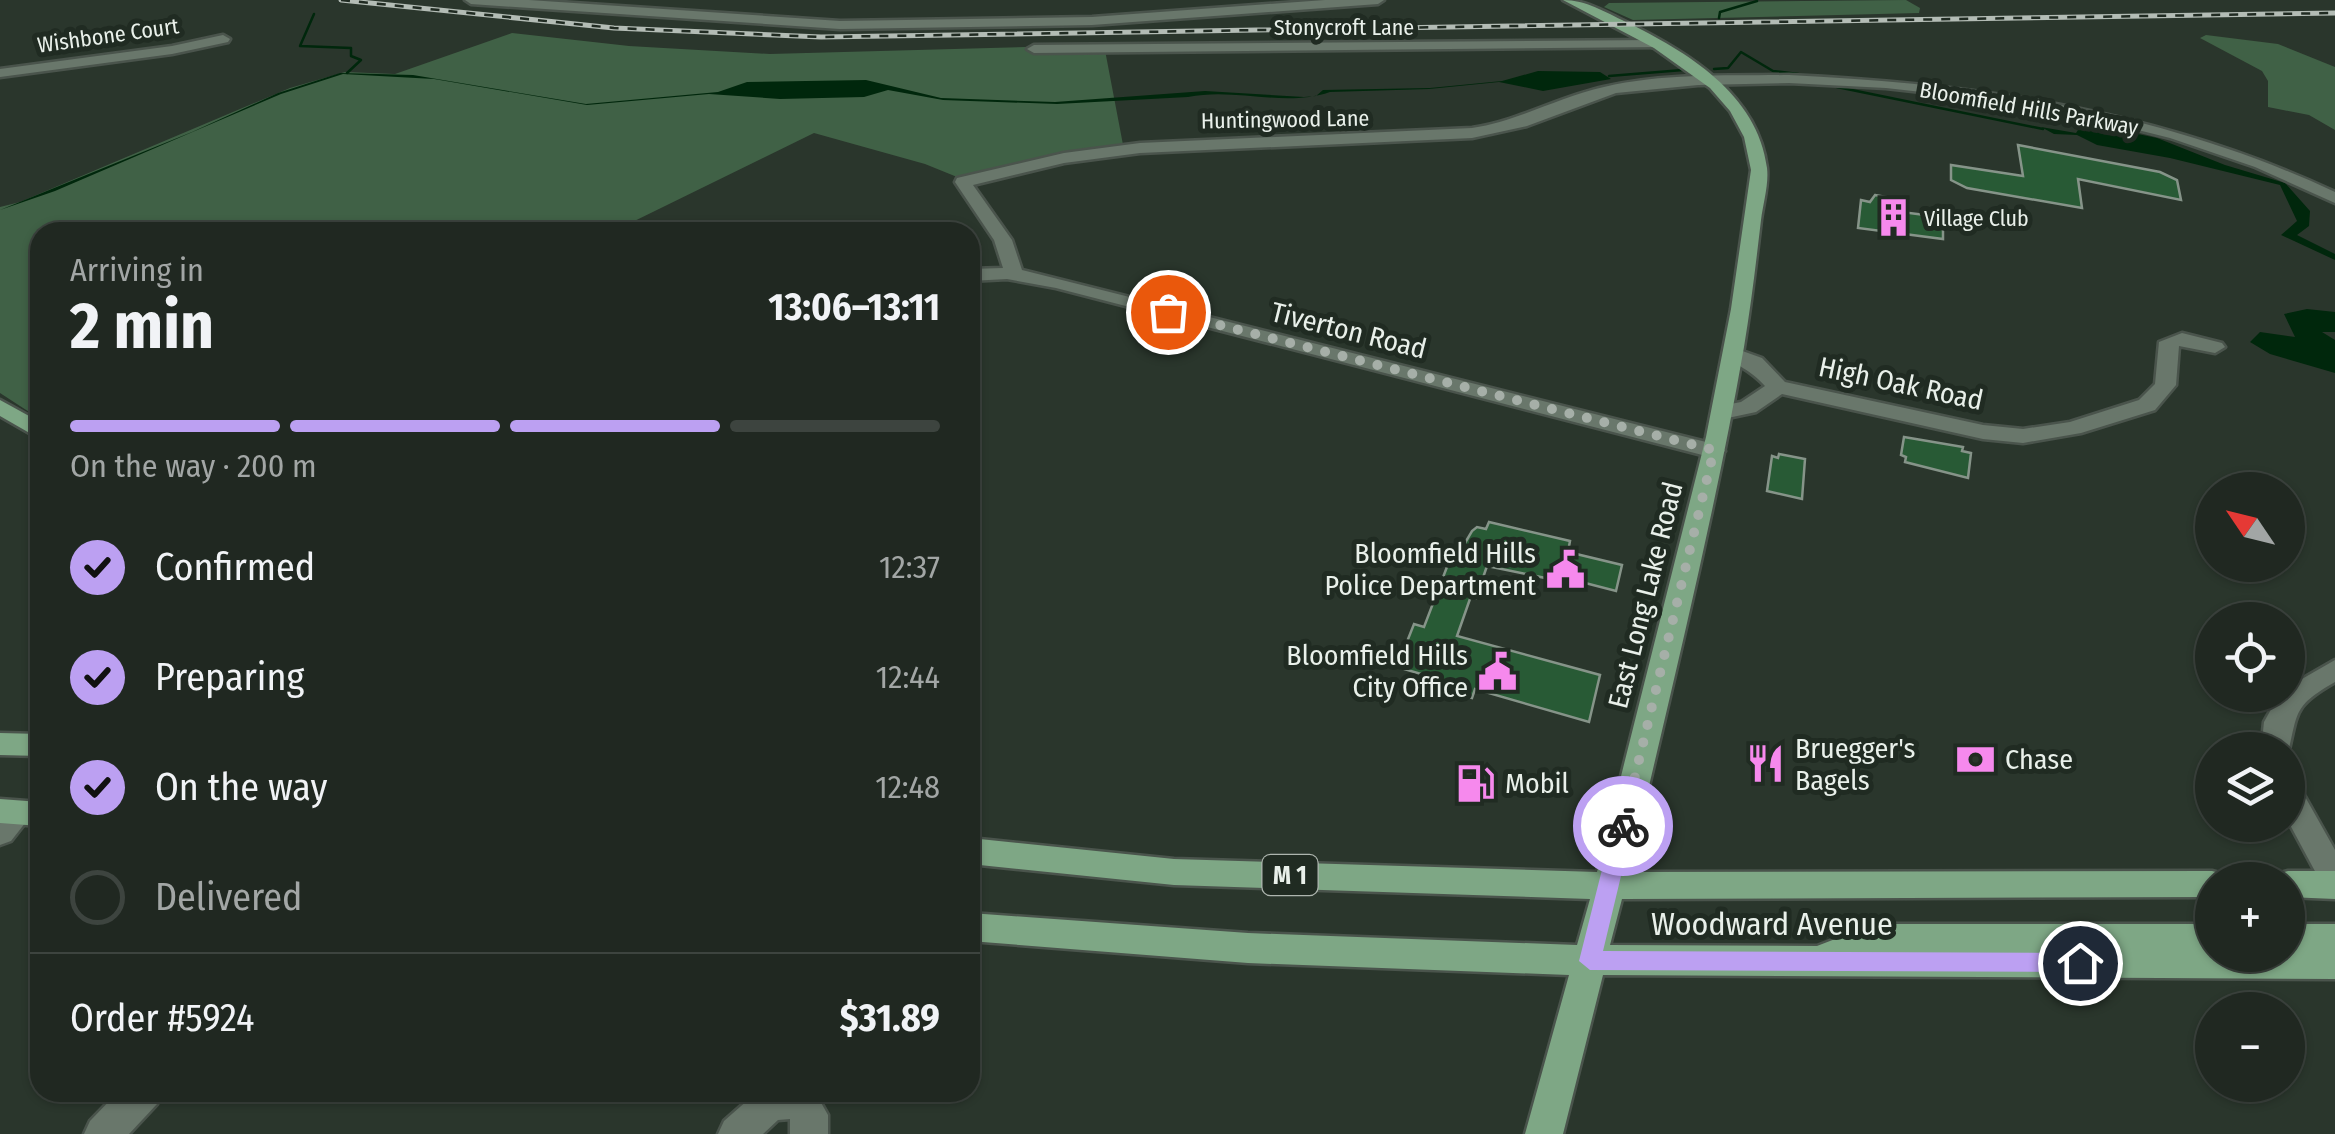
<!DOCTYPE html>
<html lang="en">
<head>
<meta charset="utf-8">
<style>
  body { margin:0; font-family:"Fira Sans Condensed",sans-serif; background:#2d342e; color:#f1f3f6; height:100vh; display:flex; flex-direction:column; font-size:38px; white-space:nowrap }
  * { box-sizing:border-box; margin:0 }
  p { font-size:32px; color:#a2a6a5 }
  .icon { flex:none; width:55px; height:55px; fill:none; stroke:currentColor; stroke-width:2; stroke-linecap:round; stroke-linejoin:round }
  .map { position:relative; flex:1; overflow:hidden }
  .drawer { position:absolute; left:30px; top:222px; width:950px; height:880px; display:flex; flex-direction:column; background:#202821; border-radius:30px; box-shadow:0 2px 8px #0004,0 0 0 2px #3d443f }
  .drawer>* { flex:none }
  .needle { width:65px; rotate:305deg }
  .fabs { position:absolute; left:2195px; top:472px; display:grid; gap:20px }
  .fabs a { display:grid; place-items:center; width:110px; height:110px; border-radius:50%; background:#202821; box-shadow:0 2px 8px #0004,0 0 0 2px #3d443f; font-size:50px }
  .pin { position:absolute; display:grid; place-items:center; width:85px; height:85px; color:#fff; margin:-42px; border:5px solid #fff; border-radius:50%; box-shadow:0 2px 10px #0007 }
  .courier { position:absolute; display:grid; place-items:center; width:100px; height:100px; margin:-50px; border:8px solid #bca0f2; border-radius:50%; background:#fff; color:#222; box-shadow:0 2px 12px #0007 }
  .head em { font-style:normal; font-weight:700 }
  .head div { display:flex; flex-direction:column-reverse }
  .head { display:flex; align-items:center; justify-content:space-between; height:170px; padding:0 40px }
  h1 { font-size:65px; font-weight:700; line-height:75px }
  .bar { display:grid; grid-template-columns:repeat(4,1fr); gap:15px 10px; align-content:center; height:120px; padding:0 40px }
  .bar i { height:12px; border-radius:8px; background:#3d443f }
  .bar .on { background:#bca0f2 }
  .bar p { grid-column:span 4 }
  .line { display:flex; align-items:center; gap:25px; padding:0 40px; border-top:2px solid #3d443f }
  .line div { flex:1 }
  ol { padding:0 40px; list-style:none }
  li { display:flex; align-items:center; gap:30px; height:110px }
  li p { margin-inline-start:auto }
  li .icon { padding:10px; border-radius:50%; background:#bca0f2; color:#111; stroke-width:4 }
  li:last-child { color:#a2a6a5 }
  li i { width:55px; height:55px; border:5px solid #3d443f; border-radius:50% }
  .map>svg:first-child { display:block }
  .green { fill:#406146 }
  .water { fill:#00270c }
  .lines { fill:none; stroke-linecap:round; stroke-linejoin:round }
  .stream { stroke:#00270c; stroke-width:2.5 }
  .building { fill:#285a35; stroke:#869489; stroke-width:2.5 }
  .minor-casing { stroke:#4a544c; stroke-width:5 }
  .major-casing { stroke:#4a544c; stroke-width:5 }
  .minor { fill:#69776b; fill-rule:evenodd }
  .major { fill:#7ea785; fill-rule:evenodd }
  .rail-casing { stroke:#b3bcb5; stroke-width:5 }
  .rail { stroke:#202b22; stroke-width:2.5; stroke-dasharray:9; stroke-linecap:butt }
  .route { fill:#bca0f2 }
  .done { stroke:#a6afa8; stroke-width:10; stroke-dasharray:0 18 }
  .labels { text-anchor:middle; stroke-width:10; stroke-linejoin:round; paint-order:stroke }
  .far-street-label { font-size:22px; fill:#e9f0ea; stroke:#202b22 }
  .far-poi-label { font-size:22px; fill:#e9f0ea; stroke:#202b22; text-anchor:start }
  .shield { fill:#202b22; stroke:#adb5ae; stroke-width:2.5 }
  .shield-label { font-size:25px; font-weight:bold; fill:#e9f0ea }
  .street-label { font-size:28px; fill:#e9f0ea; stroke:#202b22 }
  .poi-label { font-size:28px; fill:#e9f0ea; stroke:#202b22; text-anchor:start }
  .near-street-label { font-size:32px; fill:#e9f0ea; stroke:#202b22 }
</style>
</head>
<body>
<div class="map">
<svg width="2335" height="1134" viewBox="0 0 2335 1134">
  <rect width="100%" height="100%" fill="#2a362c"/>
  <g class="green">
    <path d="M1906,0L1920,8L1919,13L1633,20L1604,7L1609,3Z"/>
    <path d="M512,33L629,46L770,54L1104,45L1124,150L967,181L925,164L814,133L612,232H40V419L0,393V207L20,202L290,88L345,72L395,74Z"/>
    <path d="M2206,35L2278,44L2335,67V130L2309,115L2268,107V81L2262,71L2200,38Z"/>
  </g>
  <g class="water">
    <path d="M1538,71L1600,72L1611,79L1543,91L1499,82L1429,89L1330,92C1283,108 1236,87 1188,97L1057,104L943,100L888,90L864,97L780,99L709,94L587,105L434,79L343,74L281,94L55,191L0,210L192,132L278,93L340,73L413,75L586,104L718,92L747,82L866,80L941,98L1055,102L1205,91L1304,97L1316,96L1323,90L1430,88L1502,81Z"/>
    <path d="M1971,99L2157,138L2225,165L2285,183L2310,211L2309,226L2297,235L2335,254V260L2281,235L2297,221L2280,185L2170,158L2097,145L2077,135L2054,134L2041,127L2076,133L2078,130C2065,117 2038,111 2019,111L2020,115L1960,101Z"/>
    <path d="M2307,309L2335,312V332H2322L2335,340V373L2270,354L2250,342L2260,332L2295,337L2284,314Z"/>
  </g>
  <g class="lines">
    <g class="stream">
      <path d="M314,14L300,46L351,48V56L361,60L347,73"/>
      <path d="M1719,18L1720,12L1757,1"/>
      <path d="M1714,69L1728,68L1741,52L1773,71L1798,74"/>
      <path d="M1609,76L1683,70"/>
      <path d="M1837,87L2043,129"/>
    </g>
  </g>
  <g class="building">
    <path d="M2018,145L2160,172L2177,180L2181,200L2078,179L2082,208L1967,188L1951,180V165L2023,176Z"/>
    <path d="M1875,195L1892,198L1893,211L1925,215L1943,226V239L1858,228L1861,200L1870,202Z"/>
    <path d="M1904,437L1963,447L1962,451L1971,453L1968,478L1905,462L1906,457L1901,455Z"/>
    <path d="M1779,454L1805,459L1802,499L1767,491L1772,456L1778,458Z"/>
    <path d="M1489,522L1570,541L1568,552L1622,565L1616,591L1562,577L1560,581L1487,566L1476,598L1471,596L1457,636L1600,675L1589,722L1475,689L1472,698L1439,689L1442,680L1397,667L1414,624L1424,627L1450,559L1455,560L1472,531L1477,527L1486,529Z"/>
  </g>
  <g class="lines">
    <defs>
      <g id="minor">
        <path d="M465,0H529L840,21L1092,17L1325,0H1384L1378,4L1092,25L840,29L471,4Z"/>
        <path d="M223,35L230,39L228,42L172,54L0,77V69L172,46Z"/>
        <path d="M1655,40L1662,44L1660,47L1034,53L1027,49L1034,45Z"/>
        <path d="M1789,75C1979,84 2162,111 2335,192V203L2255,167L2170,138L2082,116L1984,99L1886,88L1789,83L1698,85L1616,93L1527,126L1472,138L1140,153L1064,163L973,185L1012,240L1022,270L1722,446L1725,451L1714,458L1056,288L1007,279L970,281V269L1003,268L994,240L955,182L957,178L1064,153L1140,143L1472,128C1519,121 1558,97 1604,87C1664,73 1728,76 1789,75Z"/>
        <path d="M2182,333L2222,343L2225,347L2215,353L2179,346L2176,385L2155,410L2081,433L2023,443L1983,439L1782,394L1756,412L1723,419L1712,412L1715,407L1741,402L1765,386C1750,369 1736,366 1724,354L1734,348L1762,358L1785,382L1983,425L2023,429L2070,422L2139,400L2155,384L2159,342Z"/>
        <path d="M2335,660V682C2293,706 2298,712 2288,754V750H2261L2264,722L2279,695H2288V687Z"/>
        <path d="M2288,782L2299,786L2335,850V892L2324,888L2288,821Z"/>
        <path d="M18,801L29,804L33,813L11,841L0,845V812Z"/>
        <path d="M118,1092H162L157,1104L129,1134H84L90,1121Z"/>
        <path d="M757,1092H815L828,1115V1134H790V1119L778,1120L763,1134H718L724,1121Z"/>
      </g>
      <g id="major">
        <path d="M1563,0C1586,0 1605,12 1626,22C1686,51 1758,94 1767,168C1769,184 1763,204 1761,220C1756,263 1751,305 1744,347C1713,524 1669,698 1629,872L2212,871L2223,874L2226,880H2212V897L1622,899L1610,945L1817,946L1874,924H2212V955H2288V924H2335V979L1603,975L1563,1134H1525L1569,975L1248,963L970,941V913L1248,933L1577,945L1590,899L1174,885L970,864V838L1174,859L1597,872L1706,437L1731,309L1751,170L1744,137L1730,111L1710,88L1654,48Z"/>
        <path d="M0,400L40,422V439L0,416Z"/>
        <path d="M0,733L40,734V756L0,755Z"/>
        <path d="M0,799L40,802V826L0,823Z"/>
        <path d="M2288,871H2335V899L2288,897V880H2274L2277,874Z"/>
      </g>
    </defs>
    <use href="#minor" class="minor-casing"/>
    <use href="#major" class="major-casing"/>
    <use href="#minor" class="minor"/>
    <use href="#major" class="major"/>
    <defs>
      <path id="rail" d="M341,0L614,28L821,37L2335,13"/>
    </defs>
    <use href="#rail" class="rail-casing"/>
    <use href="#rail" class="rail"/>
  </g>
  <path class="route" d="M1623,818L1633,826L1603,951L2080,953L2087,956L2091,963L2087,970L2080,972L1590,970L1579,961L1613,826Z"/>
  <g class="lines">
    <path class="done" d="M1168,312L1714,450L1623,826"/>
  </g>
  <defs>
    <symbol id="building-bare" viewBox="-9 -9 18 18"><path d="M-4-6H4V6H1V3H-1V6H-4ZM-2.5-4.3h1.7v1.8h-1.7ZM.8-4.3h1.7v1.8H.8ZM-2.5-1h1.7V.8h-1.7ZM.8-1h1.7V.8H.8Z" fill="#f689ed" stroke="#202b22" stroke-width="2.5" paint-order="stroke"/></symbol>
    <symbol id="civic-bare" viewBox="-9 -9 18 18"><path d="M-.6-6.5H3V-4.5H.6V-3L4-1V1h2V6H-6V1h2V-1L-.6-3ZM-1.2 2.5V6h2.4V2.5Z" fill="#f689ed" stroke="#202b22" stroke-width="2.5" paint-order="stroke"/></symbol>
    <symbol id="bank-bare" viewBox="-9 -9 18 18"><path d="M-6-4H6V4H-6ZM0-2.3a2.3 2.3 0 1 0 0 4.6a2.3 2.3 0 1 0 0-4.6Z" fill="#f689ed" stroke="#202b22" stroke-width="2.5" paint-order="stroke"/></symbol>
    <symbol id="restaurant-bare" viewBox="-9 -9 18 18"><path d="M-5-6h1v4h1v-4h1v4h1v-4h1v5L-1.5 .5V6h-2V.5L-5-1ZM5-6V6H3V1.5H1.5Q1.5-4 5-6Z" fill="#f689ed" stroke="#202b22" stroke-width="2.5" paint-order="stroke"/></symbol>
    <symbol id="fuel-bare" viewBox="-9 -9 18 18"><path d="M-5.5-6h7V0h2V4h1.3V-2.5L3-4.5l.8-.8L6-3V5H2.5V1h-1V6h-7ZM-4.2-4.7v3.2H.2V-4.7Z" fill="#f689ed" stroke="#202b22" stroke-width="2.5" paint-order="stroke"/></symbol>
  </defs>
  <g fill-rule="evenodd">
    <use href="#building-bare" x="1866" y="190" width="55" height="55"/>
    <use href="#civic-bare" x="1538" y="542" width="55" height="55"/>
    <use href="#civic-bare" x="1470" y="644" width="55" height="55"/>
    <use href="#bank-bare" x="1948" y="732" width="55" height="55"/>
    <use href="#restaurant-bare" x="1738" y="736" width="55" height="55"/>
    <use href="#fuel-bare" x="1448" y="756" width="55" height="55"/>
  </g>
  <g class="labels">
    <g class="far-street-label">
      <text x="1344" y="35">Stonycroft Lane</text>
      <text transform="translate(108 35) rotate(-8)" y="8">Wishbone Court</text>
      <text transform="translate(2029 108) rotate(10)" y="8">Bloomfield Hills Parkway</text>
      <text transform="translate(1285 119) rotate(-1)" y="8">Huntingwood Lane</text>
    </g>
    <g class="far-poi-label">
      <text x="1924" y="226">Village Club</text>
    </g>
    <rect class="shield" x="1262.5" y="855" width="55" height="40" rx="8"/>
    <g class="shield-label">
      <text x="1290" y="884">M 1</text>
    </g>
    <g class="street-label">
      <text transform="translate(1349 330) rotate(14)" y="10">Tiverton Road</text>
      <text transform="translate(1901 383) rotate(12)" y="10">High Oak Road</text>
      <text transform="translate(1645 595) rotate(-76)" y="10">East Long Lake Road</text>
    </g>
    <g class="poi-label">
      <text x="1536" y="563" text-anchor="end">Bloomfield Hills<tspan x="1536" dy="32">Police Department</tspan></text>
      <text x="1468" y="665" text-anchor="end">Bloomfield Hills<tspan x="1468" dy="32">City Office</tspan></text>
      <text x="1795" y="758">Bruegger's<tspan x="1795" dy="32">Bagels</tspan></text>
      <text x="2005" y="769">Chase</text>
      <text x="1505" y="793">Mobil</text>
    </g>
    <g class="near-street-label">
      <text x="1772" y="935">Woodward Avenue</text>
    </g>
  </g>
</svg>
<div class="fabs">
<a><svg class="needle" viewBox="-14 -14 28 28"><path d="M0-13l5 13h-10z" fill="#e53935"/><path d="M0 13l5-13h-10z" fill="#a2a6a5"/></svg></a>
<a><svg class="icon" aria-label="locate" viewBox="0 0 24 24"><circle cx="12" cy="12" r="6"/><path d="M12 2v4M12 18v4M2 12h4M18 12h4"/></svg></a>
<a><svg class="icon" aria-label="layers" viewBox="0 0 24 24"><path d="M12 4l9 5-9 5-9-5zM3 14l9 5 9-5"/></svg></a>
<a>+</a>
<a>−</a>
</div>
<div class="pin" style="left:1168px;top:312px;background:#ea580c"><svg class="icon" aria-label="bag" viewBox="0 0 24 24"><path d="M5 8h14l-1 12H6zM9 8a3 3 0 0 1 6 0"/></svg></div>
<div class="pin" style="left:2080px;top:963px;background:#1f2937"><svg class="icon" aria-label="home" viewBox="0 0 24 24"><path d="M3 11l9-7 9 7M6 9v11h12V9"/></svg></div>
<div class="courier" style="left:1623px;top:826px"><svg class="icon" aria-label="bike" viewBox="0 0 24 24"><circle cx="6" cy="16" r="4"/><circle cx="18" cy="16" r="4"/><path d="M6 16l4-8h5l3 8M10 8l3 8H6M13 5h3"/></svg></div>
<section class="drawer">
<div class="head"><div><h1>2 min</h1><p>Arriving in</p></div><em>13:06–13:11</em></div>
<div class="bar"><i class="on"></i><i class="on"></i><i class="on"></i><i></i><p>On the way · 200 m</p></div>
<ol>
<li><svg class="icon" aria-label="check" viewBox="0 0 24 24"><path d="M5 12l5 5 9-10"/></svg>Confirmed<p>12:37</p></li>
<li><svg class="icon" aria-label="check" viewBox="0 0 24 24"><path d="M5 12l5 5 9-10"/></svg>Preparing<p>12:44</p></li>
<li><svg class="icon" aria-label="check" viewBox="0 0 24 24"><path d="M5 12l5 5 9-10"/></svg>On the way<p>12:48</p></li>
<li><i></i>Delivered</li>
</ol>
<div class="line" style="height:130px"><div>Order #5924</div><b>$31.89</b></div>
</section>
</div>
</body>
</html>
